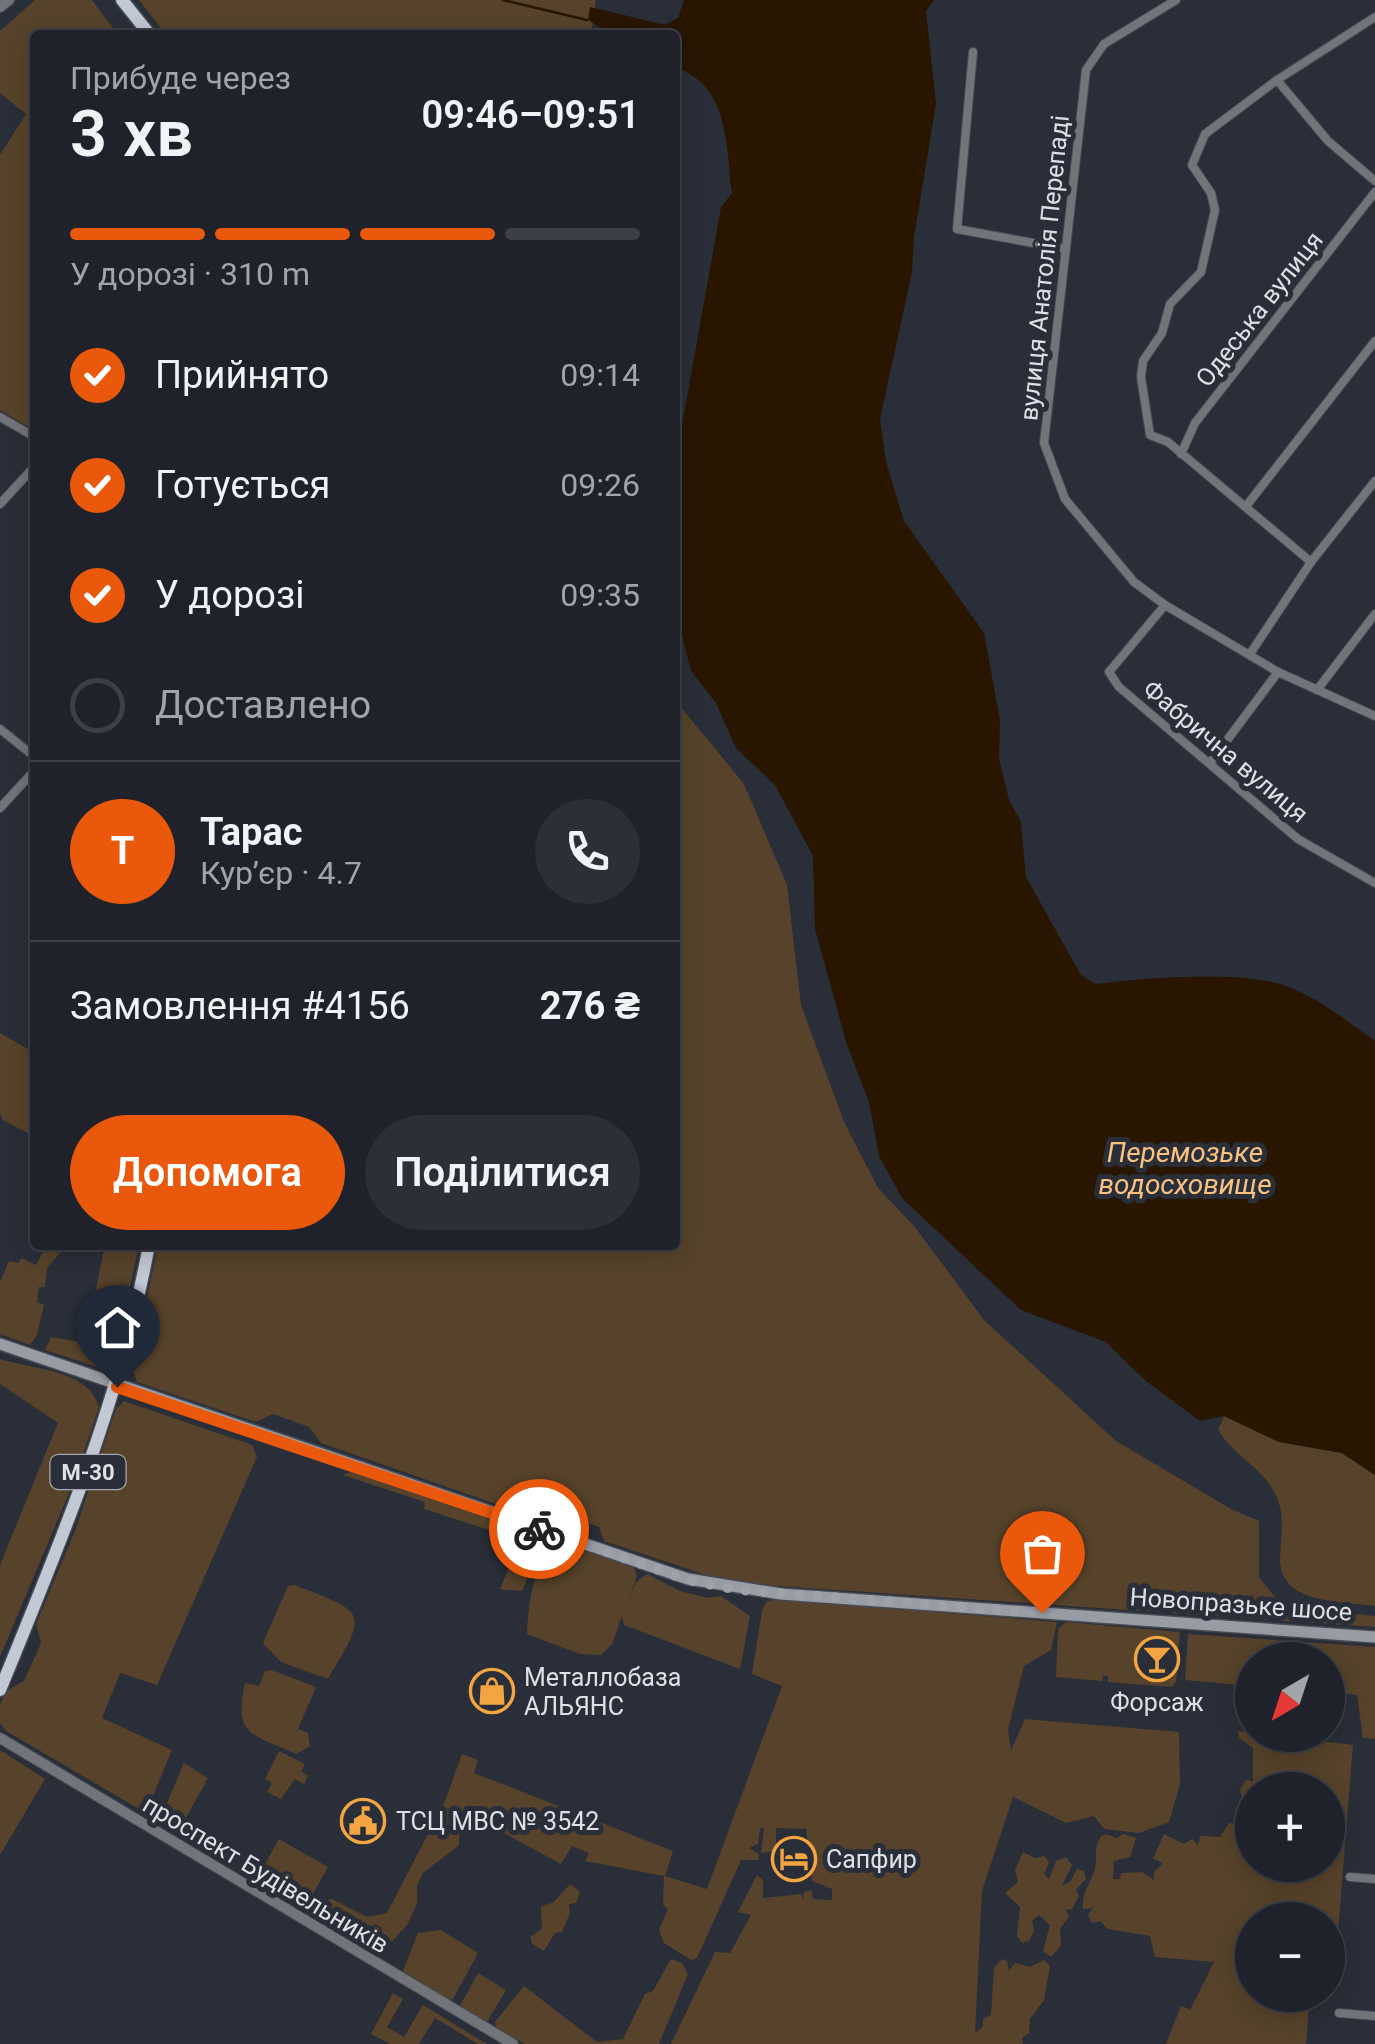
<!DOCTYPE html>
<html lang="uk">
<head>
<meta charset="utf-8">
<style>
  body { margin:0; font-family:Roboto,sans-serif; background:#2c2f36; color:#f1f3f6; height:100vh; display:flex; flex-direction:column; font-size:38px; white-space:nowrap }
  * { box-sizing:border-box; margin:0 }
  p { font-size:32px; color:#a1a4a8 }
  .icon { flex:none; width:55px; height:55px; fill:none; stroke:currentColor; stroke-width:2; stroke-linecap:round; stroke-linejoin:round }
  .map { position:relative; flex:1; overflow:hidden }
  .side { position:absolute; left:30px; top:30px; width:650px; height:1220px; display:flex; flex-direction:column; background:#1f222a; border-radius:10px; box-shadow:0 5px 25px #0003,0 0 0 2px #3c3f47 }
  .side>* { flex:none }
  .needle { width:65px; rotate:219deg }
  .buttons { position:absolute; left:1235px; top:1642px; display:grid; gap:20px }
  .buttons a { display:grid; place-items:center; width:110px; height:110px; border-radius:50%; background:#1f222a; box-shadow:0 5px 25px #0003,0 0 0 2px #3c3f47; font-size:50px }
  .pin { position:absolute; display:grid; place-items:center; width:85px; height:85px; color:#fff; margin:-102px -42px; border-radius:50% 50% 50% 0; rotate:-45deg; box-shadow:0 0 10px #0007 }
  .pin .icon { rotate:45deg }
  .courier { position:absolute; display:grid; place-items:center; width:100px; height:100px; margin:-50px; border:8px solid #ea580c; border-radius:50%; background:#fff; color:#222; box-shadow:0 2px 12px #0007 }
  .head em { font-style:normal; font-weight:600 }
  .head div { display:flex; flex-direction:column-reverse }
  .head { display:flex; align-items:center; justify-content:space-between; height:170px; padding:0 40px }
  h1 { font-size:65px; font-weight:600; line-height:75px }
  .bar { display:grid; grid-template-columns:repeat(4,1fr); gap:15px 10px; align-content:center; height:120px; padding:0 40px }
  .bar i { height:12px; border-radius:8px; background:#3c3f47 }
  .bar .active { background:#ea580c }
  .bar p { grid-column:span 4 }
  .line { display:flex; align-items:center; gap:25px; padding:0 40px; border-top:2px solid #3c3f47 }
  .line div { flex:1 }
  .round { display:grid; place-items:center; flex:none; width:105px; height:105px; border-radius:52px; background:#2c2f36 }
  ol { padding:0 40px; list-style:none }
  li { display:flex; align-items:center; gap:30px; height:110px }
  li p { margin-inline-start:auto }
  li .icon { padding:10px; border-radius:50%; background:#ea580c; color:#fff; stroke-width:4 }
  li:last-child { color:#a1a4a8 }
  li i { width:55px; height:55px; border:5px solid #3c3f47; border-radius:50% }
  .cta { display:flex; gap:20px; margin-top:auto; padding:20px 40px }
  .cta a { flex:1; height:115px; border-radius:60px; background:#ea580c; color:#fff; font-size:40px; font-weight:600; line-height:115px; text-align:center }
  .cta a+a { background:#2c2f36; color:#f1f3f6 }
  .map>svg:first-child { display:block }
  .green { fill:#57432b; fill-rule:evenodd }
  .water { fill:#281601 }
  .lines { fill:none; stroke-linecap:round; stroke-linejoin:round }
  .stream { stroke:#281601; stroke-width:2.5 }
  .building { fill:#bcc2cf }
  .minor-casing { stroke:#464a54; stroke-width:10 }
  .tertiary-casing { stroke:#464a54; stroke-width:12 }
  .secondary-casing { stroke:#464a54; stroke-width:14 }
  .trunk-casing { stroke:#464a54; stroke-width:15 }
  .minor { stroke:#727479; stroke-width:8 }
  .tertiary { stroke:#727479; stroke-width:10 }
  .secondary { stroke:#989ca4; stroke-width:11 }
  .trunk { stroke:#c2c8d4; stroke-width:12 }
  .done { stroke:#9ea2a9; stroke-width:10; stroke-dasharray:0 18 }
  .route { stroke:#ea580c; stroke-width:12 }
  .labels { text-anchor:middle; stroke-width:10; stroke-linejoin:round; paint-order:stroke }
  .shield { fill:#292e38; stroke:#a7abb2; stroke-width:2.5 }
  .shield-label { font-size:22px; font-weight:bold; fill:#dde0e6 }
  .street-label { font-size:25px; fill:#dde0e6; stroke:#292e38 }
  .poi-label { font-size:25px; fill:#dde0e6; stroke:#292e38; text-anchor:start }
  .water-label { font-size:28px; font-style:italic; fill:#fac17f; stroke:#292e38 }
</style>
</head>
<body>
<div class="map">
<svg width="1375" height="2044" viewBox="0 0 1375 2044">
  <rect width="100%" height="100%" fill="#292e38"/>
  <g class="green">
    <path d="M35,0H92L118,35H35V431L0,410V155L26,114L0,93V31Z"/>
    <path d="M139,0H596L591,35H166Z"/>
    <path d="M675,700L744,784L787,885L801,1005L844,1122L878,1188L914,1226L984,1320L1116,1441L1231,1509L1259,1521V1577L1282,1606L1375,1616V1627L765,1585L718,1579L604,1541L599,1527L577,1519L562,1527L321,1443L309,1427L273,1414L256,1422L137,1382L132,1368L158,1245H675Z"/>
    <path d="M0,1033L35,1053V1137L3,1120L0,1114Z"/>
    <path d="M47,1245H67L47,1268L45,1287H39L37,1302L44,1305L37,1335L30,1345L0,1334V1282L9,1261L18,1263L22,1258L36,1265Z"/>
    <path d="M110,1245H139L115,1359L103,1369L45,1350L51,1337L85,1343L103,1254Z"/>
    <path d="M0,1359C30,1369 89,1369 99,1407L74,1481L0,1657V1565L58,1423L0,1384Z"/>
    <path d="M124,1401L252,1445L257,1457L157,1685L120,1673L102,1718L172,1750L146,1813L6,1731L0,1723V1705L6,1691L24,1681L41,1643L36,1624L75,1531L116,1409Z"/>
    <path d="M1224,1416L1279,1442L1342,1453L1375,1475V1606C1343,1601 1282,1605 1280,1561C1280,1544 1284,1523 1280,1507C1272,1472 1235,1458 1218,1430Z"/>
    <path d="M350,1472L505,1524L508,1529L505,1535L424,1509L425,1502L343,1475Z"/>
    <path d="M515,1528L537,1536L541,1546L522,1591L500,1589L520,1541L508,1536Z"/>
    <path d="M561,1543L633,1566L637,1576L629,1598L636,1582L647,1574L680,1591L708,1598L721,1596L750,1616L740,1669L624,1625L622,1616L612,1644L601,1655L580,1654L527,1634C528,1607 533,1556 561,1543Z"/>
    <path d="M295,1585C367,1614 369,1610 328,1679L281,1662L263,1643L288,1586Z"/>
    <path d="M775,1599L1057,1622L1051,1650L1024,1666L1008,1730L1011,1750L1025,1719L1179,1732L1180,1784L1169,1822L1139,1833L1104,1829L1094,1816L1066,1823L1013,1797L982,1891L975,2033L983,2027V2019L991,2015L994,1968L1002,1959L1007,1961L1009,1971L1015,1963L1030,1967L1044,1960L1050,1966L1044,2000L1030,2019L1029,2033L1022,2038L1023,2044H671L715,1952L730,1953L751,1915L738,1912L757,1875L763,1880V1898L801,1894L803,1899L804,1892L812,1890L813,1899L832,1900V1889L812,1881L806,1829L776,1828V1851L761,1853L764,1828H760L758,1844L749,1848L759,1854L758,1860H741L703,1945L697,1958L691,1960L664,1943L659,1930L668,1909L663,1905L664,1876L585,1861L589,1853L572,1846L561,1864L482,1821L480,1829L459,1836V1845L423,1873L417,1886V1904L407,1925L377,1958L318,1915L324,1901L332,1899L367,1917L387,1913L445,1801L462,1754L478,1760L474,1773L673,1851L665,1876L707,1889L782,1686L752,1674L762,1611L766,1602Z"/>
    <path d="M1066,1622L1180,1632L1176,1682L1172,1687L1108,1682V1676L1103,1675L1102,1681L1056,1677L1058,1629Z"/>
    <path d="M1188,1634L1375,1647V1739L1363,1738L1357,1695L1328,1692V1660H1252V1686L1185,1680Z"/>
    <path d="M272,1670L316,1687L298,1729L308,1733L310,1746L296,1754C253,1734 233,1737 245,1683L259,1686L265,1671Z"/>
    <path d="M1238,1731L1353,1745L1338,1933L1328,1938V1920H1252V1995H1310L1306,2044H1166L1181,2006L1190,2010L1214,1962L1155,1957L1150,1936L1107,1929L1101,1921L1092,1923L1088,1915L1093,1908L1083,1909C1081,1892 1091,1884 1095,1869C1098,1855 1092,1854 1101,1836L1106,1834L1116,1838L1124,1834L1136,1838L1130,1857L1114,1861L1113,1879H1119L1122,1873L1142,1872L1154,1880V1872L1163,1863L1153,1859L1164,1834L1184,1844L1192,1839L1198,1845L1200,1836L1220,1837L1229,1823L1238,1825L1243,1805L1240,1789L1246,1780L1253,1781V1748L1239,1738ZM1252,1790H1328V1865H1252Z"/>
    <path d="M0,1750L45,1779L0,1855Z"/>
    <path d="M279,1751L305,1764L301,1772L308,1775L304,1784L295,1779L281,1799L267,1792L272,1783L265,1779Z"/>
    <path d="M184,1763L208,1778L183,1823L168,1827L160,1823L162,1815Z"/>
    <path d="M279,1839L328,1867L307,1905L258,1877Z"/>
    <path d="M1023,1852L1035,1858L1044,1856L1049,1862L1044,1874L1049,1879L1056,1861L1066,1857L1072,1865L1062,1885L1070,1882L1077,1869L1084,1871L1086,1879L1076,1890L1079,1896L1072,1909L1066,1910L1069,1916L1060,1929L1061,1946L1051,1957L1043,1951L1050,1925L1039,1915L1032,1921L1034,1931L1029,1941L1022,1943L1017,1936L1020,1907L1005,1893L1018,1882L1015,1870Z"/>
    <path d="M570,1884L580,1892L576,1903L569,1904L570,1913L562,1932L555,1933L544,1951L532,1944L530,1937L542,1929L541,1907L554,1902Z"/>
    <path d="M441,1930L478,1953L453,1999L448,2000L403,1971L418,1933Z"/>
    <path d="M671,1959L682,1963L688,1974L659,2044H525L496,2028L495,2022L524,1986L597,2042L623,2039L645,1994L653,1991Z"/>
    <path d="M478,1973L506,1990L487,2022L460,2006Z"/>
    <path d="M393,1993L403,1999L387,2027L404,2037L423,2005L487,2044H478L435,2018L419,2044H390L371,2034Z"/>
  </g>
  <path class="water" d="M684,0H934L926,11L936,104L914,237L912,272L880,419L886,462L904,521L984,633L1000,720L999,758L1009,800L1021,822L1026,877L1081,975L1095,984C1142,978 1220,972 1267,981C1305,987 1344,1019 1375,1041V1475L1342,1453L1279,1442L1224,1416L1200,1421L1146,1381L1106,1342L1021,1310L902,1198L879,1156L869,1102L847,1045L815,929L813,856L775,785L736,748L716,703L691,671L675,606L676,459L721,207L732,193C726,146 729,83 675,68V35H612L588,20L590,7L665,25L678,18Z"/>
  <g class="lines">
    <path class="stream" d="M503,0L587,20"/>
  </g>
  <path class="building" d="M1140,1650L1176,1654L1174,1668L1138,1665Z"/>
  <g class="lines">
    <defs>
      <g id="minor">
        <path d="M1176,0L1104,44L1086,70L1044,443L1065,499L1134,582L1165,605L1278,672L1375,716"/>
        <path d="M973,52L957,229L1066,249"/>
        <path d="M1277,80L1328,141L1375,181"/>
        <path d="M0,417L35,437"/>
        <path d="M1181,454L1195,423L1375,192"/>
        <path d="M0,504L35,466"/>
        <path d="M1247,505L1375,341"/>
        <path d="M1311,562L1168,442L1150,435L1141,377L1143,361L1162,333L1170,304L1201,272L1215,210L1211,193L1192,165L1205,134L1277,80L1375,17"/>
        <path d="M1165,605L1109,672L1119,687L1298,839L1375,883"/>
        <path d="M1250,654L1311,562L1375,481"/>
        <path d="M1317,690L1375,614"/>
        <path d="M0,729L35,757"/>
        <path d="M1210,763L1278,672"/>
        <path d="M0,808L35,770"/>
        <path d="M1350,1877L1375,1879"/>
        <path d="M1339,2013L1375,2016"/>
      </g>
      <g id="tertiary">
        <path d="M0,7L9,0"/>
        <path d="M0,1738L513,2044"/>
      </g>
      <path id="secondary" d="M0,1344L688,1579L781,1594L1375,1637"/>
      <g id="trunk">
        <path d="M122,0L150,35"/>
        <path d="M0,1690C61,1541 119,1405 149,1245"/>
      </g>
    </defs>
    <use href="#minor" class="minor-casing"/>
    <use href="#tertiary" class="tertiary-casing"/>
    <use href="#secondary" class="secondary-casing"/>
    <use href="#trunk" class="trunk-casing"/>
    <use href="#minor" class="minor"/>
    <use href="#tertiary" class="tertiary"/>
    <use href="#secondary" class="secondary"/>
    <use href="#trunk" class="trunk"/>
  </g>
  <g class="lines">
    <path class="done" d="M539,1529L688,1580L738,1590L1042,1613"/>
    <path class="route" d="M117,1387L539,1529"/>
  </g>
  <defs>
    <symbol id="bar-ring" viewBox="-11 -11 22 22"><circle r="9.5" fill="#292e38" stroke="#f2a540" stroke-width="1.5"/><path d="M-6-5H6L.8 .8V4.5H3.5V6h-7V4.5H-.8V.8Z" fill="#f2a540"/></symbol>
    <symbol id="shop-ring" viewBox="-11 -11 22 22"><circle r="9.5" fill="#292e38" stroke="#f2a540" stroke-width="1.5"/><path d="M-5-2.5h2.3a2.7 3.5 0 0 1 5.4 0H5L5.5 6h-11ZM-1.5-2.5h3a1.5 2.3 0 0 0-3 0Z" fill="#f2a540"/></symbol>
    <symbol id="civic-ring" viewBox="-11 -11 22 22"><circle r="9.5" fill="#292e38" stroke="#f2a540" stroke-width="1.5"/><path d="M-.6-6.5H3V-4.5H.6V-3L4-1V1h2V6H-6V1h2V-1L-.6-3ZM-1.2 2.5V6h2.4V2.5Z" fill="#f2a540"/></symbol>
    <symbol id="hotel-ring" viewBox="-11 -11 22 22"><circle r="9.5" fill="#292e38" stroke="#f2a540" stroke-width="1.5"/><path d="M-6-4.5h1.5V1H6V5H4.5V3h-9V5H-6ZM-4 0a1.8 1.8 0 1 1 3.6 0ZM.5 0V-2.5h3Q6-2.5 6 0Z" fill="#f2a540"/></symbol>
  </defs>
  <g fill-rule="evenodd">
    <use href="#bar-ring" x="1132" y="1634" width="50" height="50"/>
    <use href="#shop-ring" x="467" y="1666" width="50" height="50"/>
    <use href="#civic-ring" x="338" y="1796" width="50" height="50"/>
    <use href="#hotel-ring" x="769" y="1834" width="50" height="50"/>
  </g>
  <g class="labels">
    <rect class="shield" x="50.5" y="1455" width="75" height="34" rx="8"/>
    <g class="shield-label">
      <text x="88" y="1480">М-30</text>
    </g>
    <g class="street-label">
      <text transform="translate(1044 268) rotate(-84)" y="9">вулиця Анатолія Перепаді</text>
      <text transform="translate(1259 309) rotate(-52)" y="9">Одеська вулиця</text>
      <text transform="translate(1226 751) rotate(40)" y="9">Фабрична вулиця</text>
      <text transform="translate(1241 1604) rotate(4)" y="9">Новопразьке шосе</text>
      <text transform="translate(266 1874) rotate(31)" y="9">проспект Будівельників</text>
    </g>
    <g class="poi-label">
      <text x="524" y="1686">Металлобаза<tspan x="524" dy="29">АЛЬЯНС</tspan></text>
      <text x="1157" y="1711" text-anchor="middle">Форсаж</text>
      <text x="396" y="1830">ТСЦ МВС № 3542</text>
      <text x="826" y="1868">Сапфир</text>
    </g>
    <g class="water-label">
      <text x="1185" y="1162">Перемозьке<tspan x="1185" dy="32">водосховище</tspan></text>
    </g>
  </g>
</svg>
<div class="buttons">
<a><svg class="needle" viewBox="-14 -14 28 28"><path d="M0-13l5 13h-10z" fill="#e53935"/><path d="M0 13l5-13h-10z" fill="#a1a4a8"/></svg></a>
<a>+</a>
<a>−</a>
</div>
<div class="pin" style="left:1042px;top:1613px;background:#ea580c"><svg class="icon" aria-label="bag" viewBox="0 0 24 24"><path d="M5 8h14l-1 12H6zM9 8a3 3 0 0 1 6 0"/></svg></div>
<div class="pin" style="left:117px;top:1387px;background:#1f2937"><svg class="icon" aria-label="home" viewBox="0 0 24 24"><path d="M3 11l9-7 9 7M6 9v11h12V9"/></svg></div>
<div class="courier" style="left:539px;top:1529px"><svg class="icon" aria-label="bike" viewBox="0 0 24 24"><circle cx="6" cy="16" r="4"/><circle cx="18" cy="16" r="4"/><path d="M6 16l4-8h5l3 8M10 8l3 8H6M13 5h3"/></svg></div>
<section class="side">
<div class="head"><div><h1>3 хв</h1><p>Прибуде через</p></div><em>09:46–09:51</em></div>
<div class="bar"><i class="active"></i><i class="active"></i><i class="active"></i><i></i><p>У дорозі · 310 m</p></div>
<ol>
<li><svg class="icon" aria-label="check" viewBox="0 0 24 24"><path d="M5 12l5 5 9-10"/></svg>Прийнято<p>09:14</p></li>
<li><svg class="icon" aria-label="check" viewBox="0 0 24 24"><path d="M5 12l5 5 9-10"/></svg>Готується<p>09:26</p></li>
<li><svg class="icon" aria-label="check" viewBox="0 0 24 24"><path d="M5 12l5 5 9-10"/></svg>У дорозі<p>09:35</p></li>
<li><i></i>Доставлено</li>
</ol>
<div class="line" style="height:180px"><b class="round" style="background:#ea580c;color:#fff">Т</b><div><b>Тарас</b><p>Кур’єр · 4.7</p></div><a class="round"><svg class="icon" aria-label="phone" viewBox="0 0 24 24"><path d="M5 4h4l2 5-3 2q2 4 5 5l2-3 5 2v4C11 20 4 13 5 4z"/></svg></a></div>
<div class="line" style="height:130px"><div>Замовлення #4156</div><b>276 ₴</b></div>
<div class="cta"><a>Допомога</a><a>Поділитися</a></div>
</section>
</div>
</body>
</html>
